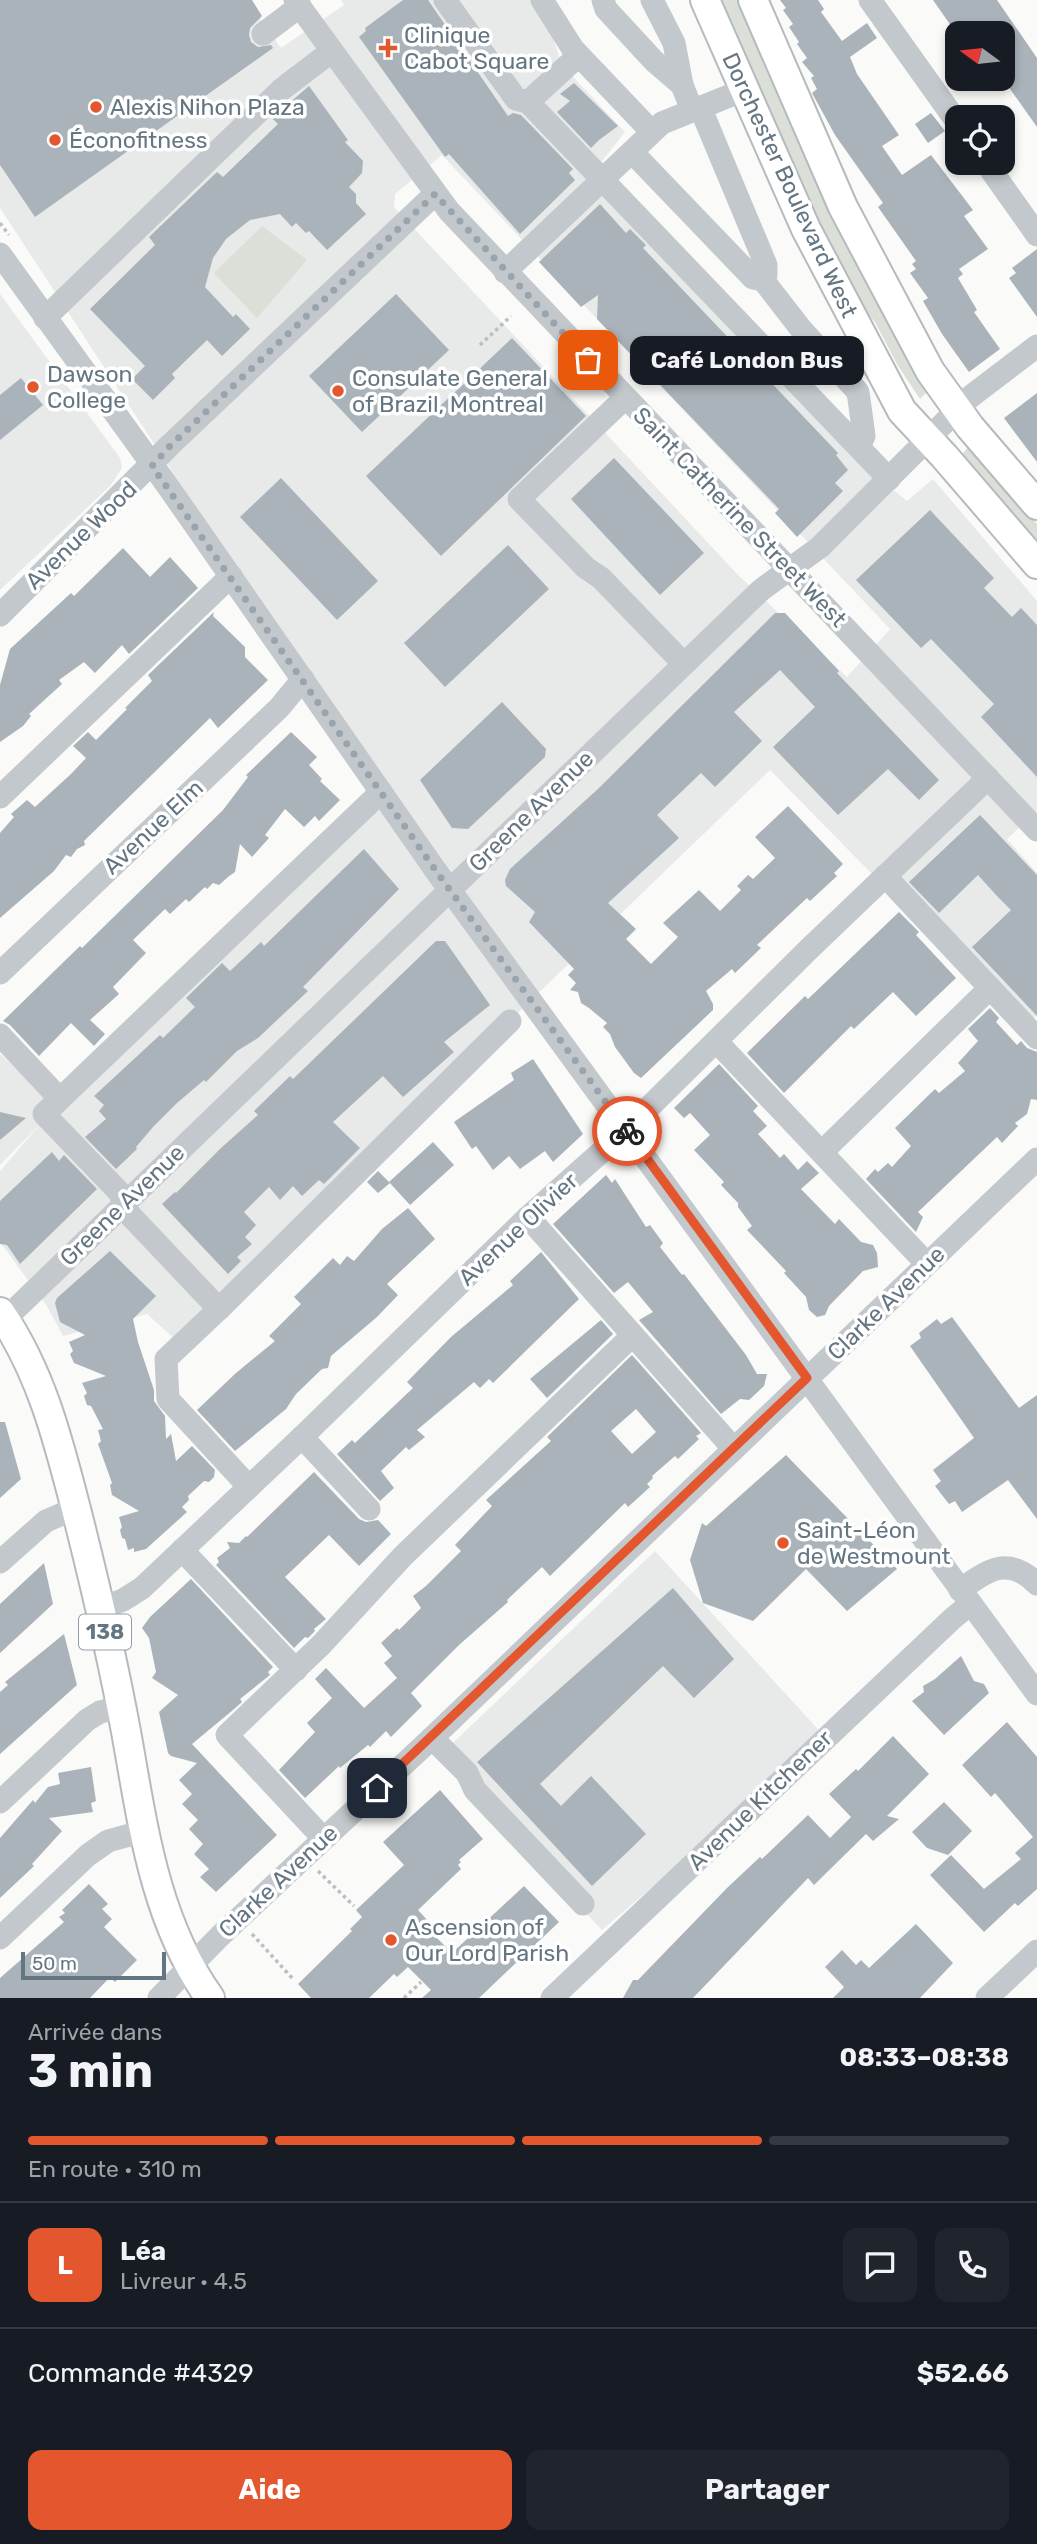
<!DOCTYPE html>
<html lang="fr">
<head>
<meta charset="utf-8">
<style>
  body { margin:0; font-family:Rubik,sans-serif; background:#20242c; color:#f1f3f6; height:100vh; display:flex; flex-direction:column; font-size:26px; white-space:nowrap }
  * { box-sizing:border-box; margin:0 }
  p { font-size:23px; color:#9ea1a6 }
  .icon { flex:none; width:38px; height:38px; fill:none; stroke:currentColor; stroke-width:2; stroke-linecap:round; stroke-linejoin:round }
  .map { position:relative; height:1998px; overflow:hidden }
  .side { display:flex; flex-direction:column; background:#171b24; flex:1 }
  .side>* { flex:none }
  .needle { width:46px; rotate:285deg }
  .controls { position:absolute; left:945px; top:21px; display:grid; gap:14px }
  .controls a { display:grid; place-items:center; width:70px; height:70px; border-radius:14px; background:#171b24; box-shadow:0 4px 10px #0003; font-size:35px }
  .scale { position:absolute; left:21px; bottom:18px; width:145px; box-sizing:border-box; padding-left:7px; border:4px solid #657683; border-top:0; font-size:19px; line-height:24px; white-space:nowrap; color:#657683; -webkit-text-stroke:5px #fff; paint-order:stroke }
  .pin { position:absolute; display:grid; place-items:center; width:60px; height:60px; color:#fff; margin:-30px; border-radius:14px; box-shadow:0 4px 10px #0006 }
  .courier { position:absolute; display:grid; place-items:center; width:70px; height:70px; margin:-35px; border:5px solid #e4572e; border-radius:50%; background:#fff; color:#222; box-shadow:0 2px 9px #0007 }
  .bubble { position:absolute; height:49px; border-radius:14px; background:#171b24; box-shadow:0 4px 10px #0003; font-size:23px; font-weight:700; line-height:49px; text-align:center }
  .head em { font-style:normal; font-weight:700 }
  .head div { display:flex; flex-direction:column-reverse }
  .head { display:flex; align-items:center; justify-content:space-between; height:119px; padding:0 28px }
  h1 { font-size:46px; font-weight:700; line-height:52px }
  .bar { display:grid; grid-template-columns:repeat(4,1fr); gap:10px 7px; align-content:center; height:84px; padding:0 28px }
  .bar i { height:9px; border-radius:5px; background:#363941 }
  .bar .current { background:#e4572e }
  .bar p { grid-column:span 4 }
  .line { display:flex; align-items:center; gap:18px; padding:0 28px; border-top:2px solid #363941 }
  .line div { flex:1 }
  .round { display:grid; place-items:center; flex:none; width:74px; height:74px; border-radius:14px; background:#20242c }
  .primary-button { display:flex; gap:14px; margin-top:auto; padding:14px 28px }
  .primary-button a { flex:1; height:80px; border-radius:14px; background:#e4572e; color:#fff; font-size:28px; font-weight:700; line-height:80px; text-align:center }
  .primary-button a+a { background:#20242c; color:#f1f3f6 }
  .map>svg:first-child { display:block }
  .built { fill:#e8e9e9; fill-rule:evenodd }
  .green { fill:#dadfd7 }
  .building { fill:#aab3b9; fill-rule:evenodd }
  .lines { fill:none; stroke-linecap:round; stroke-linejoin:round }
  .major-casing { stroke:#b5babe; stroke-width:32 }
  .path { stroke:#bbbfc2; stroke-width:3.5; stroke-dasharray:3.5 3.5; stroke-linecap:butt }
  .minor { stroke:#c3c8cc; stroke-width:23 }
  .major { stroke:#fff; stroke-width:28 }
  .done { stroke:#99a4ac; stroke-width:7; stroke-dasharray:0 12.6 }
  .route { stroke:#e4572e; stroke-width:9 }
  .poi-dot { fill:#e4572e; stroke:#fff; stroke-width:2.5 }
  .labels { text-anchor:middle; stroke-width:7; stroke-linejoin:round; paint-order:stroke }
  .shield { fill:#fff; stroke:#939fa8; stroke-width:2 }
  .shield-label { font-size:21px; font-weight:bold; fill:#657683 }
  .poi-label { font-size:23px; fill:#657683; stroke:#fff; text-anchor:start }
  .street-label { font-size:23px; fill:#657683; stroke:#fff }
</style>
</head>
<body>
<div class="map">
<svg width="1037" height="1998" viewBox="0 0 1037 1998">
  <rect width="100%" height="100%" fill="#fafaf8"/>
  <g class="built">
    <path d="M0,0H247L281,48L344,5L341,0H541L562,65L625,132L589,178L865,466L907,501L933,479L1037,601V811L1007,839L1037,873V1015L1023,1028L770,770L177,1341L147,1314L63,1336L47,1306L0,1242V1171L42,1122L0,1165V1054L57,1105L382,794L353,754L172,471L0,208ZM442,155L890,629L847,677L738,575L394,207L395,194Z"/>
    <path d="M0,294L120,458L122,468L110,486L0,590Z"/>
    <path d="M655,1551L826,1738L602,1930L438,1757Z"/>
  </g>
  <g class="green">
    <path d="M718,0H740L928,391L920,399L898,366L875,322L859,305L831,255Z"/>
    <path d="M262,226L307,260L257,318L214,273Z"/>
    <path d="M968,447L972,449L1037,524V547L961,456Z"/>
  </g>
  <g class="building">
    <path d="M0,0H252L262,16L250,28L249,35L251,42L258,47L271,45L273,48L35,217L0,165Z"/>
    <path d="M403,0H428L508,116L513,113L521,115L573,169L569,173L575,180L520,234L449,154L445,157L359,37L366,31L365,28Z"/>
    <path d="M780,0H818L824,9L821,12L842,41L867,23L877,38L850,57L857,74L899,135L882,146L902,175L931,155L973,210L964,216L988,249L959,269L963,274L958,278L977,310L974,312L1000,349L969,372L942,334L923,301L928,298L910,273L916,269L912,264L916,261L878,207L883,203L835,135L812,93L817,89L811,78L814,76L802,62L807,58L797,44L799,42L789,27L793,24L783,10L786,8Z"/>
    <path d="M933,0H997L1037,58V127L1003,79V33H956Z"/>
    <path d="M574,83L618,126L599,140L591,148L557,112L570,101L560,94Z"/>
    <path d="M309,86L348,140L345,142L363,161L362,173L349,187L356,194V203L366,214L327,250L309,231L306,233L296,223L292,227L280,214L250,220L226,239L213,258L205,287L233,317L236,314L250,329L222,356L207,340L172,374L175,378L153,400L132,379L145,366L90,309L155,245L149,237L217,172L223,177L278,124L272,118Z"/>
    <path d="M931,113L945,131L928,143L915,124Z"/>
    <path d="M600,204L626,233L630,229L646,245L643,248L838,453L836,455L848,470L835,483L843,491L797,537L775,513L779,509L597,319L598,295L581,307L539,262Z"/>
    <path d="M1037,249V317L1009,278L1016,273L1012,268Z"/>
    <path d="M396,294L449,350L362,432L309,376Z"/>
    <path d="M512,338L586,416L441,556L366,476Z"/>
    <path d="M21,378L43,405L0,440V395Z"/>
    <path d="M1037,393V462L1004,418Z"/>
    <path d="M614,458L704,553L660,595L571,499Z"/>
    <path d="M281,478L378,581L337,620L240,517Z"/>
    <path d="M930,510L994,578L984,588L1012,617L1021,608L1037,625V777L981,717L994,704L931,639L921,648L856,580Z"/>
    <path d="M508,545L549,589L445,687L404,643Z"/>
    <path d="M123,548L150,577L170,557L198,588L129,654L122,645L95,673L84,662L59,680L62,684L29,714L31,716L23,726L0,742V685L10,649L71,593L74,596Z"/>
    <path d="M214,612L213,616L245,647V657L268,680L218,728L210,718L84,841L85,845L77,849L71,857L66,855L54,871L0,918V833L14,817L11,814L27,800L35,807L71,774L86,758L73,746L88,732L96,740L127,709L125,708L152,681L148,675Z"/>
    <path d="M775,613H785L839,671L837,673L939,780L919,800L888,769L838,815L773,747L815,707L780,670L734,712L762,741L715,787L701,773L657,815L679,838L608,903L636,929L626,939L651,964L678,937L663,923L699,890L720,911L741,890L737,886L748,875L753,879L775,858L755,837L788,806L843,864L834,873L837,876L810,901L807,898L757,945L761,948L735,973L732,969L706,991L713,1004V1010L641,1078L634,1073L615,1047L610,1034L603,1027L607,1023L589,1008L581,1003L578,992L570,990L576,983L568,975L574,969L529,922L535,912L506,886L505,880L510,869L599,788Z"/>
    <path d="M502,702L546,749L545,757L468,829L452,828L420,780Z"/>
    <path d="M291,732L317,757L309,765L322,779L320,781L340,800L319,821L315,816L304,827L285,809L265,835L269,838L252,857L240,844L235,872L228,877L219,885L213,883L207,889L205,887L189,902L186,899L170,914L165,909L133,940L146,953L113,987L119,994L90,1020L105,1034L94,1046L71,1023L39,1056L10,1025L3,1021L80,946L82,948L223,810L248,777L246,775Z"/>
    <path d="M980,815L1037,875V1016L972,947L1011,910L996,895L978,875L939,913L909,882Z"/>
    <path d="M364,849L399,889L303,987L308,991L258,1038L237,1051L206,1082L204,1080L177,1103L153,1127L136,1147L137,1149L116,1169L85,1137L106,1119L99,1111L104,1105L94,1096L160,1035L163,1038L195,1007L186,998L222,963L230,971L261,942L264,946Z"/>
    <path d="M899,912L919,932L916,935L956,978L916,1016L893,992L854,1029L851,1026L784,1093L747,1053L805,996L808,999Z"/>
    <path d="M436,941H445L490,1005L444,1042L454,1052L403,1097L383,1076L333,1122L360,1148L324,1184L319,1180L302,1196L293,1186L280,1200L269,1187L244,1212L256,1225L245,1237L252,1244L237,1257L241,1261L228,1274L162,1204L175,1192L176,1193L221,1148L258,1115L254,1111L290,1076L293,1079Z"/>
    <path d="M990,1008L999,1018L996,1022L1017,1045L1021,1041L1027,1048L1037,1052V1100L1031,1099L1027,1114L1015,1123L1018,1126L1002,1143L997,1137L918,1212L923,1217L916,1232L866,1179L875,1169L878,1172L888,1163L892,1167L911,1146L895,1128L935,1089L939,1093L965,1071L958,1063L978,1041L968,1029Z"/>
    <path d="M533,1059L583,1134L553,1162L545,1151L520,1169L509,1156L493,1170L476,1146L472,1149L454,1122L514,1080L511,1073Z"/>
    <path d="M719,1064L758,1106L753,1111L767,1126L758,1134L780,1158L784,1154L798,1170L807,1161L819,1173L801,1189L835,1224L839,1219L861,1242L873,1245L877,1253L878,1267L863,1271L829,1306L825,1315L817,1317L809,1310L806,1297L784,1273L786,1271L747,1230L752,1226L738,1207V1203L721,1185L724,1182L694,1150L710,1135L690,1113L684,1118L674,1108Z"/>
    <path d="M0,1112L26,1118L0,1140Z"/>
    <path d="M433,1142L454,1165L410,1205L389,1182Z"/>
    <path d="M52,1152L59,1161L64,1155L97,1189L20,1264L7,1245L0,1244V1201Z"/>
    <path d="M378,1171L390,1183L378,1193L367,1182Z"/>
    <path d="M606,1175L612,1183L615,1179L646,1227L650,1225L663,1243L660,1247L682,1275L684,1274L746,1355L757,1374H767L764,1386L749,1400L740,1399L721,1414L639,1320L653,1312L628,1282L614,1293L553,1224Z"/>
    <path d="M408,1208L435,1239L387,1284L398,1295L377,1317L331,1356L328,1368L322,1369L296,1394L286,1409L235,1451L197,1410L236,1373L275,1341L269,1336L301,1304L294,1297L333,1258L340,1265L347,1256L354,1261L382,1229Z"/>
    <path d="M110,1251L156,1296L133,1319L138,1342L154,1390V1401L165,1416L166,1439L171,1434L176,1461L192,1446L215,1470L214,1477L209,1482L204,1481L188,1496L189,1500L182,1507L187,1512L146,1549L134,1552V1548L128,1550L125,1539L122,1538L120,1530L122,1527L119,1517L139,1511L112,1495L110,1485L112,1483L98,1444L101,1441L98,1430L103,1429L91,1406L87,1405L84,1396L87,1393L82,1383L106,1376L74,1363L70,1354L73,1351L69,1342L85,1335L60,1322L55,1303L57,1298Z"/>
    <path d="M541,1252L579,1299L493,1383L489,1379L480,1388L474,1382L417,1430L425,1437L409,1450L406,1447L381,1471L394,1488L380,1501L337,1454L352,1440L355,1443L413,1388L407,1382L451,1337L513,1285L510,1281Z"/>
    <path d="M952,1317L1019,1408L1037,1395V1519L1008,1480L962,1512L955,1501L949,1504L935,1486L941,1481L933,1470L974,1438L910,1346L921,1338L919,1333L937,1319L941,1324Z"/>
    <path d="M601,1320L613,1334L547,1398L530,1379Z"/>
    <path d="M632,1355L701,1433L696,1436L699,1439L678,1459L675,1456L652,1476L653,1478L647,1484L650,1487L628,1507L625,1503L550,1576L542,1567L507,1600L508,1602L459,1645L411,1693L422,1706L391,1737L386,1731L370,1747L368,1745L340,1768L339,1766L305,1798L279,1770L315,1732L307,1723L332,1698L315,1679L326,1668L364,1708L397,1678L384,1663L392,1656L381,1643L397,1628L399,1630L421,1608L413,1596L426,1586L461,1551L455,1545L492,1506L486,1500L551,1441L547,1437ZM636,1409L656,1432L632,1454L611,1431Z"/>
    <path d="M0,1422H5L21,1479L0,1498Z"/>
    <path d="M786,1455L897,1569L847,1611L806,1569L753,1621L703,1603L690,1560L702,1523L706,1526Z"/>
    <path d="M314,1472L359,1519L366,1522L378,1520L391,1534L359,1566L329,1535L285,1577L326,1619L314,1629L315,1631L308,1638L305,1637L294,1648L216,1565L219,1562L217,1558L230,1548L227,1542L239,1543L246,1536L247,1537Z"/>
    <path d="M44,1563L53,1604L0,1653V1604Z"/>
    <path d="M191,1579L273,1667L268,1672L270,1675L240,1699L242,1702L233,1710L192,1744L277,1835L216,1892L200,1877L209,1869L194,1854L203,1844L189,1829L198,1820L182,1804L192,1794L179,1780L197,1763L171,1756L168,1753L159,1712L178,1695L152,1678L156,1672L149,1638L142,1628L150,1617Z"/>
    <path d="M673,1588L734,1659L694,1698L663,1666L540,1784L561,1806L591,1776L646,1834L592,1886L477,1762Z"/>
    <path d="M64,1634L77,1685L0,1754V1692L8,1685L5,1682Z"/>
    <path d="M961,1656L974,1681L984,1684L989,1693L944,1735L912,1701L924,1692L923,1686L935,1679Z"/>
    <path d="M1007,1722L1037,1757V1889L1018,1906L1015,1903L984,1932L930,1875L951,1855L984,1889L1021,1859L1015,1853L1033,1837L995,1793L991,1797L962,1765Z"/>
    <path d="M893,1736L929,1774L887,1816L899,1819L873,1841L866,1834L814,1885L808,1878L693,1998H623L633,1980H638L727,1888L760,1857L762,1859L808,1815L830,1838L851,1817L829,1794L856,1769L858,1771Z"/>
    <path d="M91,1767L96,1801L91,1803L93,1812L49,1818L62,1831L32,1864L34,1866L0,1898V1838L33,1800L35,1803L48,1787L60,1784L58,1773Z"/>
    <path d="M440,1790L483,1839L459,1860L461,1862L458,1865L461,1869L418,1910L429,1922L425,1926L452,1953L524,1886L559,1922L479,1998H422L431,1990L408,1967L397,1977L394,1974L369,1998H311L298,1984L352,1931L350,1929L362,1917L356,1910L404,1865L383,1842Z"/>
    <path d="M944,1802L972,1831L948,1855L927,1848L912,1832Z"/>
    <path d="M89,1884L108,1904L102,1909L112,1919L104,1927L137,1960L115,1982L110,1977L90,1998H0V1978L64,1922L59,1917L65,1913L62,1910Z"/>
    <path d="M916,1924L953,1963L920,1998H833L844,1987L825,1967L842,1950L856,1965L861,1960L869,1968Z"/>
  </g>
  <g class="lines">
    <defs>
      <g id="major">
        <path d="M705,0L806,229L902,411L944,456L1037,564"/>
        <path d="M753,0L843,207L930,371L970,427L1037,505"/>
        <path d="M0,1312C41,1372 58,1439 76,1509C95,1584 113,1660 127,1737C143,1827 155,1921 210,1998"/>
      </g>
    </defs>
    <use href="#major" class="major-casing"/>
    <g class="path">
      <path d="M0,223L9,235"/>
      <path d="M480,345L511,316"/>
      <path d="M318,1871L354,1906"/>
      <path d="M252,1934L293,1979"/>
      <path d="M404,1998L421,1982"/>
    </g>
    <g class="minor">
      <path d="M295,0L449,211L1037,830"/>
      <path d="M445,0L516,99L528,102L889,479"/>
      <path d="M542,0L573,49L652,132"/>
      <path d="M603,0L606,9L654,61L682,85"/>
      <path d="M652,0L674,43L682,85L692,110"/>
      <path d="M870,0L957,122"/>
      <path d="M263,34L300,6"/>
      <path d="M528,102L578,56"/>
      <path d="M632,152L753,278L763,280L766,275V265L700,107"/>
      <path d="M986,163L1037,235"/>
      <path d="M0,254L167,485L436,871L1037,1694"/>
      <path d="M505,272L662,123L744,90"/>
      <path d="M763,280L801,329L858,392L864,436L859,447"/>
      <path d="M45,318L282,89L332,51"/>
      <path d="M625,398L519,499L586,568L601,578L684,664"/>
      <path d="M0,615L170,445L435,194"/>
      <path d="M0,797L231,576"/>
      <path d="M885,876L1037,1038"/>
      <path d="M0,973L279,708L303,679"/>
      <path d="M0,1035L60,1099L381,792"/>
      <path d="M716,1041L927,1264"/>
      <path d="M60,1099L44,1114L120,1193L128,1213L219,1309"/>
      <path d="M822,1152L990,988"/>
      <path d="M528,1217L733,1448"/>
      <path d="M0,1324L761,590L820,547L970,397L1037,346"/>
      <path d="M302,1437L369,1509"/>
      <path d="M249,1487L168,1399L166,1359L219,1309L510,1021"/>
      <path d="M182,1550L296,1670"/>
      <path d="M0,1562L46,1521L76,1508"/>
      <path d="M960,1590C988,1570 1008,1555 1037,1584"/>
      <path d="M100,1609L123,1600L142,1588L302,1437L528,1217L626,1130L809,949L988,778"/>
      <path d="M432,1738L467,1773L475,1790L583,1904"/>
      <path d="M0,1802L87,1720L100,1712L122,1707"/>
      <path d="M323,1838L227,1735L321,1645L403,1556L632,1336"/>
      <path d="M0,1938L88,1855L108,1841L144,1831"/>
      <path d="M159,1998L220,1936L432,1738L1037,1159"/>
      <path d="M552,1998L952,1619L970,1604"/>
      <path d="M987,1998L1037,1951"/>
    </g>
    <use href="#major" class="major"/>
  </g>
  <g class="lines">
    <path class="done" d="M588,360L435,194L170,446L152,466L436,871L627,1131"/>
    <path class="route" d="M377,1788L807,1378L627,1131"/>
  </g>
  <g class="poi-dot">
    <path d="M384.5 37.5h7v7h7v7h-7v7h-7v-7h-7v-7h7z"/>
    <circle cx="96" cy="107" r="7"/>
    <circle cx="55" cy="140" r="7"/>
    <circle cx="33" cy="387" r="7"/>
    <circle cx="338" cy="391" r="7"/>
    <circle cx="783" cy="1543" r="7"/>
    <circle cx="391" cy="1940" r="7"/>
  </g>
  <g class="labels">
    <rect class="shield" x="79" y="1614.5" width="52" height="35" rx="5"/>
    <g class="shield-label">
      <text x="105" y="1639">138</text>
    </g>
    <g class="poi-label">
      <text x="404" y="43">Clinique<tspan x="404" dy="26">Cabot Square</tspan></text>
      <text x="110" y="115">Alexis Nihon Plaza</text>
      <text x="69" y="148">Éconofitness</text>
      <text x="47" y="382">Dawson<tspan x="47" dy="26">College</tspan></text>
      <text x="352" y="386">Consulate General<tspan x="352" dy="26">of Brazil, Montreal</tspan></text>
      <text x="797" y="1538">Saint-Léon<tspan x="797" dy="26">de Westmount</tspan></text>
      <text x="405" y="1935">Ascension of<tspan x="405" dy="26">Our Lord Parish</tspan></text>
    </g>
    <g class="street-label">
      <text transform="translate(790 185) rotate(65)" y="8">Dorchester Boulevard West</text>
      <text transform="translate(740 517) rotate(46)" y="8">Saint Catherine Street West</text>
      <text transform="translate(81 535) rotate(-44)" y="8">Avenue Wood</text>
      <text transform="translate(531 811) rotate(-44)" y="8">Greene Avenue</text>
      <text transform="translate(153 827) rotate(-43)" y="8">Avenue Elm</text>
      <text transform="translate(122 1205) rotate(-44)" y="8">Greene Avenue</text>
      <text transform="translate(518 1229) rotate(-43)" y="8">Avenue Olivier</text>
      <text transform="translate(886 1303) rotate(-44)" y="8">Clarke Avenue</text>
      <text transform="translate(760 1800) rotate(-44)" y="8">Avenue Kitchener</text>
      <text transform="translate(278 1881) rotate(-43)" y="8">Clarke Avenue</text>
    </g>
  </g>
</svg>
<div class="controls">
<a><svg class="needle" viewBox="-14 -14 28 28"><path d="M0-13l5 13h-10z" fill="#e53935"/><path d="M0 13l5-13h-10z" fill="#9ea1a6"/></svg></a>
<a><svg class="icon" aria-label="locate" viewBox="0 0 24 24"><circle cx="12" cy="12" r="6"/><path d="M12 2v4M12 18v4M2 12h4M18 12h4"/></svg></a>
</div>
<div class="scale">50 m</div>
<div class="pin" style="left:588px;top:360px;background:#ea580c"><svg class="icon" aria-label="bag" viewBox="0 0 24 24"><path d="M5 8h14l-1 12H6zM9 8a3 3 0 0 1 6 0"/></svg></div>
<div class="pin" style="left:377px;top:1788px;background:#1f2937"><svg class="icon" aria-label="home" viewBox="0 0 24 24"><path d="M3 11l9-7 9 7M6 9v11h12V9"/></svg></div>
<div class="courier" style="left:627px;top:1131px"><svg class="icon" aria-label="bike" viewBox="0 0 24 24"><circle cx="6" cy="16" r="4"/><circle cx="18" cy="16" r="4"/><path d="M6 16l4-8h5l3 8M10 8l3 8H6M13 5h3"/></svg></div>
<div class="bubble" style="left:630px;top:336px;width:234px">Café London Bus</div>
</div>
<section class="side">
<div class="head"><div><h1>3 min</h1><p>Arrivée dans</p></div><em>08:33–08:38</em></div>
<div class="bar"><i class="current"></i><i class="current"></i><i class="current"></i><i></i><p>En route · 310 m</p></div>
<div class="line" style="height:126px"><b class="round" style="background:#e4572e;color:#fff">L</b><div><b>Léa</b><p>Livreur · 4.5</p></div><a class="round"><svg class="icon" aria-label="chat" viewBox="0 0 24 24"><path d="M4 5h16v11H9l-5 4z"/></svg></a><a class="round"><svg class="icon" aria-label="phone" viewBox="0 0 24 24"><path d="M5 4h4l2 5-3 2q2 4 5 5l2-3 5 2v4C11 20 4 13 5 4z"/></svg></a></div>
<div class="line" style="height:91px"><div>Commande #4329</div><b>$52.66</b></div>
<div class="primary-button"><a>Aide</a><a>Partager</a></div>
</section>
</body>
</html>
